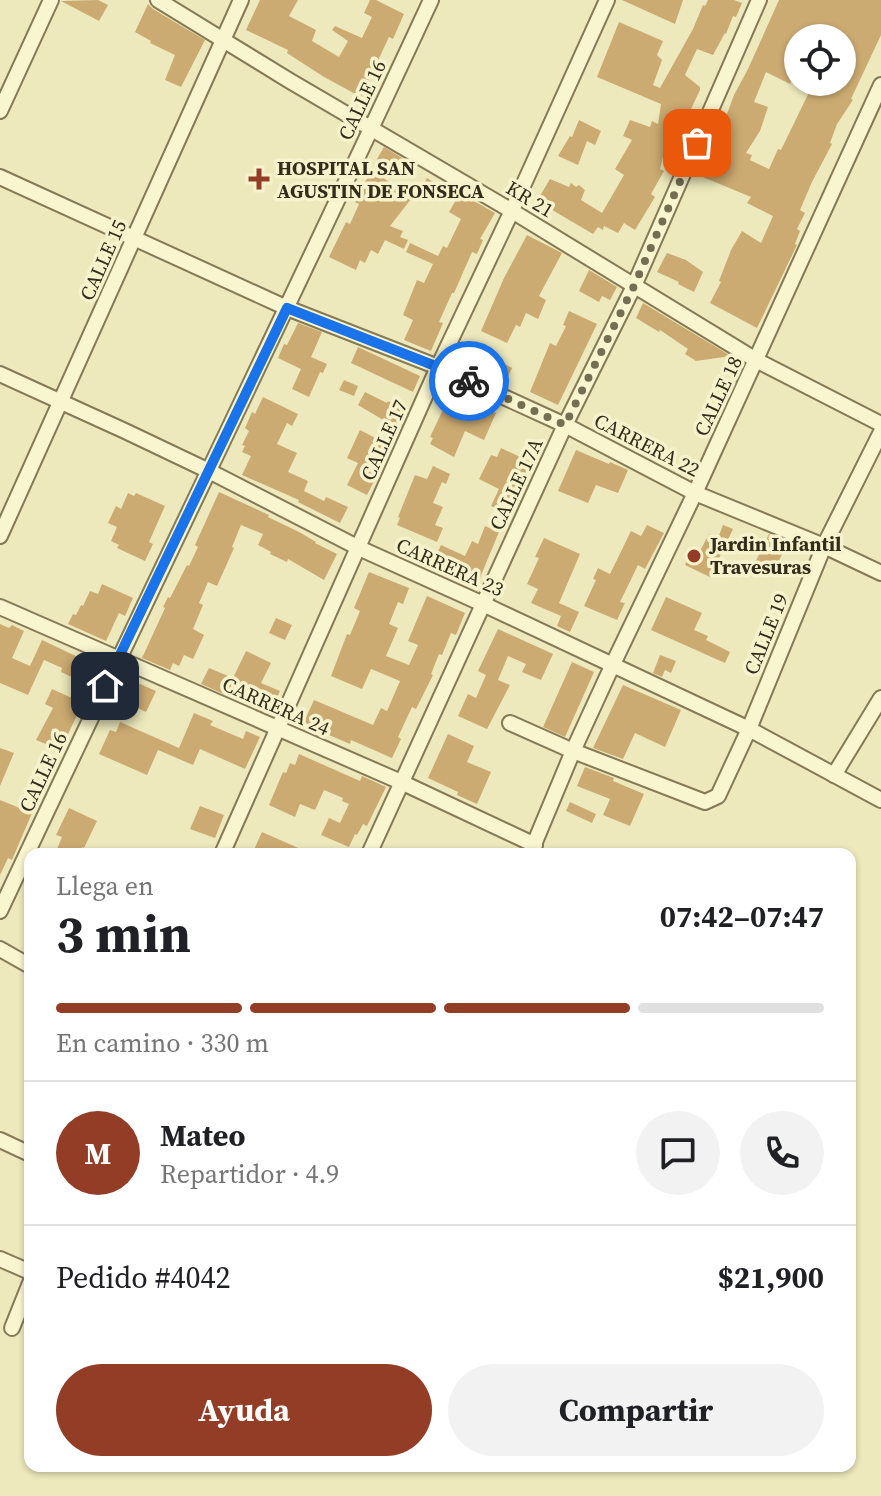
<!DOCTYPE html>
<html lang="es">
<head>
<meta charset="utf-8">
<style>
  body { margin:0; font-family:"Source Serif 4",serif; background:#f2f2f2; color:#202124; height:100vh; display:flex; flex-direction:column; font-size:30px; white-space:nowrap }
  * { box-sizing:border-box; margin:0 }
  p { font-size:26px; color:#757577 }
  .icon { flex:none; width:44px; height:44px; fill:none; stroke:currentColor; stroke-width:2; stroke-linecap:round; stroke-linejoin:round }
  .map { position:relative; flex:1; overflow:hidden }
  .sheet { position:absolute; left:24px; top:848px; width:832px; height:624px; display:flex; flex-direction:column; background:#fff; border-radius:16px; box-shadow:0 2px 6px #0004 }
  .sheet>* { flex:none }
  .controls { position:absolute; left:784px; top:24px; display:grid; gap:16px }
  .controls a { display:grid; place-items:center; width:72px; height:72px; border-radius:50%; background:#fff; box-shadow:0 2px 6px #0004; font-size:40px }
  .pin { position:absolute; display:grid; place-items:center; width:68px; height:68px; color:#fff; margin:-34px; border-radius:16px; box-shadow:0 4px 12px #0006 }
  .courier { position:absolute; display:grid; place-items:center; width:80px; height:80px; margin:-40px; border:6px solid #1a73e8; border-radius:50%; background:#fff; color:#222; box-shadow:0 2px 10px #0007 }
  .overview em { font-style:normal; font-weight:700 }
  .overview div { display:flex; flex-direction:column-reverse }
  .overview { display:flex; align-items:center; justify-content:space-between; height:136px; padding:0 32px }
  h1 { font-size:52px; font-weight:700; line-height:60px }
  .bar { display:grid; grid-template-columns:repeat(4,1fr); gap:12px 8px; align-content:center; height:96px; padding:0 32px }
  .bar i { height:10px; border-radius:6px; background:#e0e0e0 }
  .bar .on { background:#943d26 }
  .bar p { grid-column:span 4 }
  .line { display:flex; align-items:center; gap:20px; padding:0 32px; border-top:2px solid #e0e0e0 }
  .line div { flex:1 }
  .round { display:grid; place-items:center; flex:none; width:84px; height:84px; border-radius:42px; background:#f2f2f2 }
  .primary-button { display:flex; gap:16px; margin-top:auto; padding:16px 32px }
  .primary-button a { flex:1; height:92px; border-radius:48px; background:#943d26; color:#fff; font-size:32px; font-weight:700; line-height:92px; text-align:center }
  .primary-button a+a { background:#f2f2f2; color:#202124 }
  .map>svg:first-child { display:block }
  .building { fill:#ccab72; fill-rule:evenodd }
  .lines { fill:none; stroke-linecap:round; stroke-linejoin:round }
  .minor-casing { stroke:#857956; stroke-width:18 }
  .minor { stroke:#f9f5cf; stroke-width:14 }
  .done { stroke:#756e53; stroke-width:8; stroke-dasharray:0 14.4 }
  .route { stroke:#1a73e8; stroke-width:10 }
  .poi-dot { fill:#943d26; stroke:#f5f2cc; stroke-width:3 }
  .labels { text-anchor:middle; stroke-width:7; stroke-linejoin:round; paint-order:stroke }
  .street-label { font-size:20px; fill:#342c1b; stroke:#f5f2cc }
  .poi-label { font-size:20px; font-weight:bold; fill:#342c1b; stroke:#f5f2cc; text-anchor:start }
</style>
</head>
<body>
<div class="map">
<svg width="881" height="1496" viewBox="0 0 881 1496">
  <rect width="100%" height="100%" fill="#ede9bc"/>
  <g class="building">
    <path d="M98,0L108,5L99,21L61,1Z"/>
    <path d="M260,0H298L289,16L316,30L312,41L339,57L348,41L332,30L335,26L362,38L372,17L364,13L370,0H376L404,14L393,39L389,37L361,97L324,77L287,53L288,50L246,30Z"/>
    <path d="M622,0H683L675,24Z"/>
    <path d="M708,0H734L742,3L736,17L733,16L726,34L725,33L713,55L697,49L685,75L700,87V90L672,149L668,147L663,157L660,169L664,171L651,194L655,197L635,230L624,223L618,233L604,226L603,230L598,227L593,234L537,201L550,179L569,187L571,183L576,187L579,185L585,190L581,200L602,213L624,175L615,169L632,140L623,136L630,120L650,127L652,121L658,124L661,104L597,77L619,22L663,41L657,55L662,60L653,85L660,88L693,29L703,5L705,6Z"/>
    <path d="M779,0H881V35L851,99L853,100L837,124L830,143L832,144L812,182L800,210L805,213L797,229L800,231L795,244L797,245L757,328L710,303L721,282L719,281L731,250L742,231L761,243L773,216L747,203L751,197L698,175L704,161L707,162L714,140L717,141L734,95L748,69ZM816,33L828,38H842V82H814L781,150L778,149L769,169L750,160L752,155L746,153L760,131L768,107L754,102L766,72L790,84L798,67V38H814Z"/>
    <path d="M148,4L153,9L205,40L181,87L165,80L175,55L150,43L151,41L135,32Z"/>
    <path d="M579,120L601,131L595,145L587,141L578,165L558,156L570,136L572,137Z"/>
    <path d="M384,147L412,164L406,174L377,159Z"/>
    <path d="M372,169L411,199L390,226L403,231L400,237L408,240L404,249L385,240L378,254L371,250L365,263L360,260L356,270L329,257L346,222L350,224L359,204L355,202Z"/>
    <path d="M427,178L436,184L427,199L418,194Z"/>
    <path d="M460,193L495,213L480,239L483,240L477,254L472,252L454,293H452L439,322L443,323L431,351L404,340L413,320L403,315L417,280L424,283L433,264L406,252L410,243L438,256L443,246L447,248L461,219L449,212Z"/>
    <path d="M527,235L562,253L539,296L546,300L538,319L526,313L520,327L516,325L507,343L481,331L504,278Z"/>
    <path d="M667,253L686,260L703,272L694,292L678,284L679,282L657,272Z"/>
    <path d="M589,270L617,287L610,300L602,296L599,302L579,291Z"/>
    <path d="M643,303L731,356L696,361L685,354L688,349L660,330L659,332L636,318Z"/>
    <path d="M569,311L597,324L558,405L530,392L550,343L556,346L566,326L563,325Z"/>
    <path d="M298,323L322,332L311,357L327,364L323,373L320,372L309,397L292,389L301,369L278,358L284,344L287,345Z"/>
    <path d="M358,347L420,376L413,392L351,363Z"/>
    <path d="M498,361L512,368L504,385L490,379Z"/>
    <path d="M344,380L358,386L354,396L339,390Z"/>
    <path d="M365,392L387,403L388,401L404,409L395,427L358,405Z"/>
    <path d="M451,393L496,413L484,440L465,431L454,457L430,444L433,438L430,437Z"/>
    <path d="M263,397L298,414L292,426L287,423L277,444L297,453L288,472L308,481L304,491L324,501L326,497L348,507L340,523L298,502L299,500L242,475L251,456L242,452L245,446L242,445L249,431L245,428L252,412L255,414Z"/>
    <path d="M360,430L387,444L370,479L374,481L367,495L347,485L358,463L347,458Z"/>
    <path d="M501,448L531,462L507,513L491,506L499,489L479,479L491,455L497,457Z"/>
    <path d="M576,450L609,464L610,462L628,470L618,493L596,485L588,503L558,491Z"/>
    <path d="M433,466L450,474L446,484L442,482L433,503L443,507L435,525L443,528L437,542L397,525L400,518L398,517L415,475L427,479Z"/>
    <path d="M219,492L269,515L268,517L301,533L316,542L315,543L337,554L324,580L288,559L287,562L270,554L271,552L258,545L263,534L241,525L232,547L234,548L217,586L208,582L199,603L203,605L193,629L204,635L193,659L184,655L179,666L173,663L170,670L142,658L165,608L163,607L168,597L170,598L187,565L189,566L198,547L195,545Z"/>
    <path d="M128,493L134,496L136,493L165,506L149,542L153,544L145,561L117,548L119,545L111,541L117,527L108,523L116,506L121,509Z"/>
    <path d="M647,525L664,533L645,569L638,565L620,602L625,603L617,620L584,606L596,580L593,579L598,568L610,574L631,531L641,536Z"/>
    <path d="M723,525L733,529L710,577L685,565L692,550L699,553L709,534L718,538Z"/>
    <path d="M485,526L499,532L479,580L450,567L447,575L431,568L441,545L465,556L472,541L478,544Z"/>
    <path d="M769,534L788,543L773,572L769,570L767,574L753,567Z"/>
    <path d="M544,538L580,554L559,603L579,612L570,632L557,626L561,616L531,603L538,589L527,584L539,558L535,557Z"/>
    <path d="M369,572L409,588L403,604L398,602L389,624L398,628L386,656L409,665L418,645L408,641L427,596L465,613L456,635L451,633L442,655L439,654L431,674L433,675L416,709L412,707L398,737L401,739L392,758L351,740L350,744L303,724L314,700L373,725L381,708L387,711L400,681L371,669L362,689L331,676L347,634L350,635L360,611L354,608Z"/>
    <path d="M102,584L133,598L125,616L119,613L106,641L68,624L73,614L76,615L81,605L83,606L90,591L98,594Z"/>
    <path d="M666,597L702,613L694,630L708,636L706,640L730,652L725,663L651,630Z"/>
    <path d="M276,618L292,625L285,640L269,633Z"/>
    <path d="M0,624L9,628L12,625L24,631L12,658L30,666L42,640L97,666L89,685L61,672L62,668L44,660L28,695L0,683Z"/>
    <path d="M498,629L553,654L541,680L522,672L526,664L508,656L498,680L510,685L487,729L458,716L468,694L476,698L486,675L478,671Z"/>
    <path d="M246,651L271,663L261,683L280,691L269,714L201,684L209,668L233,678Z"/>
    <path d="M660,655L676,661L671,673L665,670L662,677L653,673Z"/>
    <path d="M572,662L594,672L565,737L543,727Z"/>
    <path d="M131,680L156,691L146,712L121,700Z"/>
    <path d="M623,685L681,710L665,747L635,733L623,759L593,748Z"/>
    <path d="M52,689L83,703L68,734L65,733L58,749L36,740L53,708L45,704Z"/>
    <path d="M194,713L213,721L210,725L243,739L246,731L260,737L245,769L200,749L193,765L158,750L147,775L99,754L110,730L116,732L120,722L179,748Z"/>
    <path d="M448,734L474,746L467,762L491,772L477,804L457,795L458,792L428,778Z"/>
    <path d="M0,748L14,753L0,786Z"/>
    <path d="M299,754L360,781L362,776L386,787L367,826L363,824L357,835L355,834L349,847L321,835L329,818L340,823L349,804L342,801L343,798L324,790L315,810L300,804L295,817L269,805L283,772L286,773L290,763L295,765Z"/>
    <path d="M585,767L614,778L613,781L644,794L630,826L603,815L610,799L577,786Z"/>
    <path d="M0,800L32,813L12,860L8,858L0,875Z"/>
    <path d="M570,802L596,814L592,823L566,811Z"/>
    <path d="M200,806L224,815L215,838L190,829Z"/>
    <path d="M69,808L97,821L84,848L82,847L79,854H67L57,849L62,837L56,835Z"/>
    <path d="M262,832L312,854H252Z"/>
  </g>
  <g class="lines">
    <defs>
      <g id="minor">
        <path d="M158,0L290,81L512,211L756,360L881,424"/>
        <path d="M0,111L51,0"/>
        <path d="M0,177L287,308L438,367L565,425L695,493L824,546L881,573"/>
        <path d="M0,374L125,431L209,471L359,548L483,604L749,729L881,800"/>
        <path d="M0,536L241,0"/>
        <path d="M0,607L401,782L535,845"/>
        <path d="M510,723L573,751L705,802L718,796L749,729L824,546L881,432"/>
        <path d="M834,775L881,698"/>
        <path d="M222,854L438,367L508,219L607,0"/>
        <path d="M369,854L565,425L634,286L759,0"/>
        <path d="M530,854L573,751L613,664L695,493L881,85"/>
        <path d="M0,911C142,607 290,305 431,0"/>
        <path d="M0,949L30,966"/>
        <path d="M0,1140L30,1154"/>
        <path d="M0,1259L30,1272"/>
        <path d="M12,1328L30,1283"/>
      </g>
    </defs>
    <use href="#minor" class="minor-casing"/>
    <use href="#minor" class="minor"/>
  </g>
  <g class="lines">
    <path class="done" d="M469,381L565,425L634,286L697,143"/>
    <path class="route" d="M105,686L287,308L438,367L469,381"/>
  </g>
  <g class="poi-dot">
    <path d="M255 167h8v8h8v8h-8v8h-8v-8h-8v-8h8z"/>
    <circle cx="694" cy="556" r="8"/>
  </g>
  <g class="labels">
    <g class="street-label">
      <text transform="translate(362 100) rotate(-65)" y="7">CALLE 16</text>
      <text transform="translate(530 199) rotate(31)" y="7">KR 21</text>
      <text transform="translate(103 260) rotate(-66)" y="7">CALLE 15</text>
      <text transform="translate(718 396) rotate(-65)" y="7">CALLE 18</text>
      <text transform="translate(384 440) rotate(-66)" y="7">CALLE 17</text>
      <text transform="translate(647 445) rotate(27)" y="7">CARRERA 22</text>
      <text transform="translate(516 484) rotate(-65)" y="7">CALLE 17A</text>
      <text transform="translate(450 567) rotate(24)" y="7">CARRERA 23</text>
      <text transform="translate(766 634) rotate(-68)" y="7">CALLE 19</text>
      <text transform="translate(276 706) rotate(24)" y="7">CARRERA 24</text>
      <text transform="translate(43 772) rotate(-65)" y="7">CALLE 16</text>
    </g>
    <g class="poi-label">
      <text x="277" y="175">HOSPITAL SAN<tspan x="277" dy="23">AGUSTIN DE FONSECA</tspan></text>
      <text x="710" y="551">Jardin Infantil<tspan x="710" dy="23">Travesuras</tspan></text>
    </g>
  </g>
</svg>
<div class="controls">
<a><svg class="icon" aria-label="locate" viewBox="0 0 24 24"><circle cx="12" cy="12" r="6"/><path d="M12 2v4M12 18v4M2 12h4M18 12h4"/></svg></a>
</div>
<div class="pin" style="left:697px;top:143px;background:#ea580c"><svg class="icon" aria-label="bag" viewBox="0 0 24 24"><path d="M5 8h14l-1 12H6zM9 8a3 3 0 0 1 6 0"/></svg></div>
<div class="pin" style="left:105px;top:686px;background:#1f2937"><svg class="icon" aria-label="home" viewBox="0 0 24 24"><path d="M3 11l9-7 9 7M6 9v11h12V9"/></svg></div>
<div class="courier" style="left:469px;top:381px"><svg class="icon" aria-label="bike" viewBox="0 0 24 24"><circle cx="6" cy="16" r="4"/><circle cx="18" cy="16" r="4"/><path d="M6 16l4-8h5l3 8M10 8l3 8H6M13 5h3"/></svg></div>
<section class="sheet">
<div class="overview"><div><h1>3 min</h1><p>Llega en</p></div><em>07:42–07:47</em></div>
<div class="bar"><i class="on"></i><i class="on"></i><i class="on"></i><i></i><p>En camino · 330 m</p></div>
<div class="line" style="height:144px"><b class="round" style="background:#943d26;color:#fff">M</b><div><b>Mateo</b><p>Repartidor · 4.9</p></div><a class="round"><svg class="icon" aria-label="chat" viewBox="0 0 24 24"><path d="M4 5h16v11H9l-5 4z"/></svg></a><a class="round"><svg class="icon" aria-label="phone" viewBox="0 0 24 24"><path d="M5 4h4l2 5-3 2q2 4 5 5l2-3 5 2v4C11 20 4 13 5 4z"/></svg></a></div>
<div class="line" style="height:104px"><div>Pedido #4042</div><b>$21,900</b></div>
<div class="primary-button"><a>Ayuda</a><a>Compartir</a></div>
</section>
</div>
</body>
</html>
